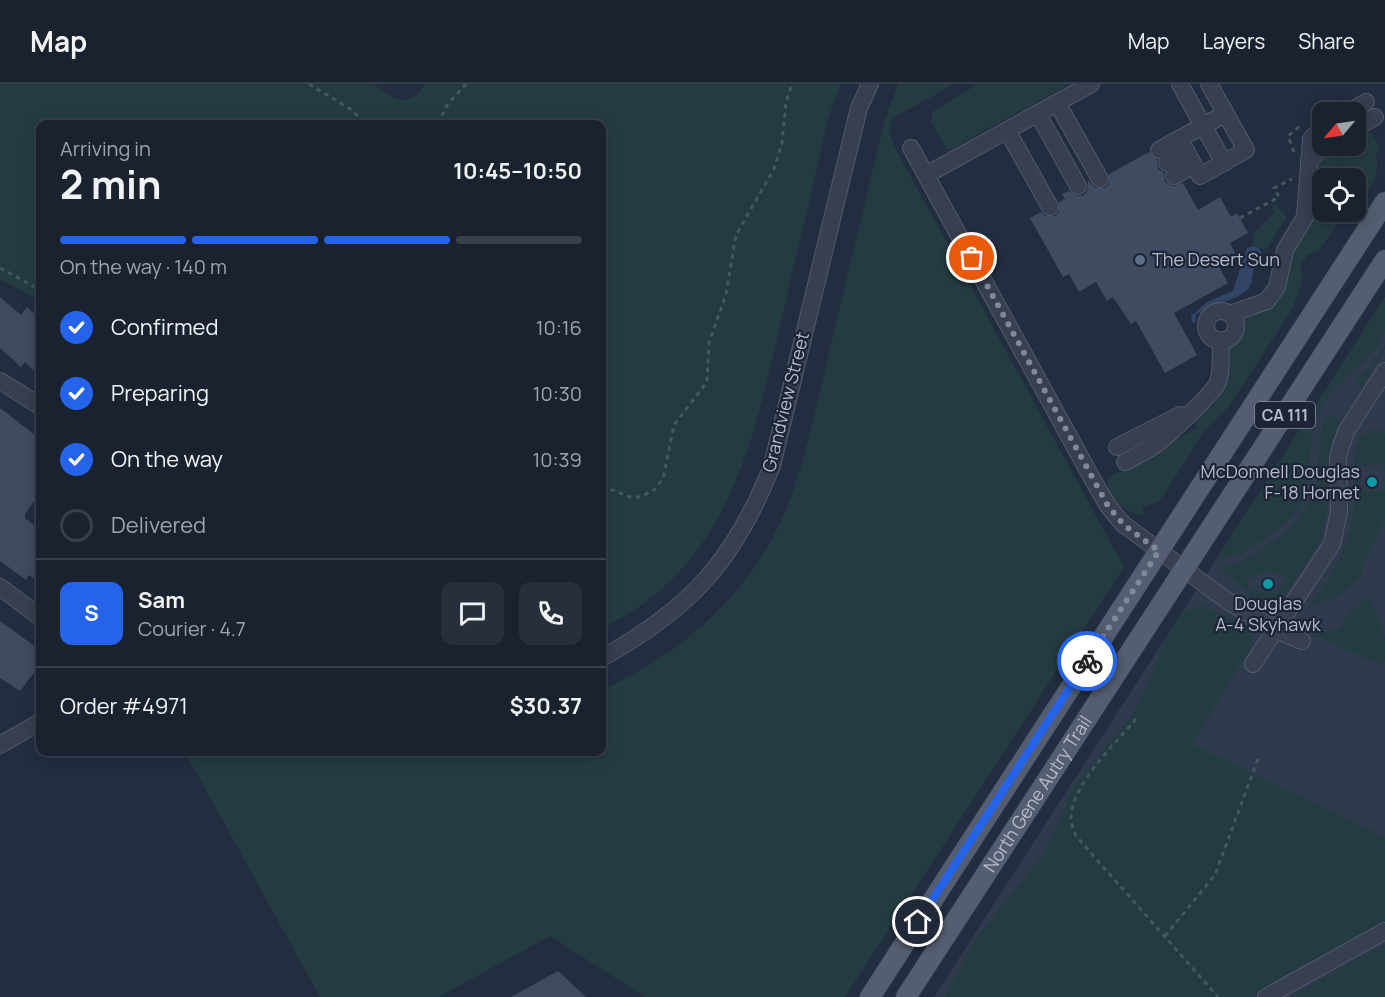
<!DOCTYPE html>
<html lang="en">
<head>
<meta charset="utf-8">
<style>
  body { margin:0; font-family:Manrope,sans-serif; background:#272f3c; color:#f1f3f6; height:100vh; display:flex; flex-direction:column; font-size:22px; white-space:nowrap }
  * { box-sizing:border-box; margin:0 }
  p { font-size:20px; color:#9fa4ab }
  .icon { flex:none; width:33px; height:33px; fill:none; stroke:currentColor; stroke-width:2; stroke-linecap:round; stroke-linejoin:round }
  .map { position:relative; flex:1; overflow:hidden }
  .sheet { position:absolute; left:36px; top:36px; width:570px; height:636px; display:flex; flex-direction:column; background:#1a2230; border-radius:12px; box-shadow:0 3px 15px #0003,0 0 0 2px #383f4c }
  .sheet>* { flex:none }
  .needle { width:39px; rotate:241deg }
  .fabs { position:absolute; left:1312px; top:18px; display:grid; gap:12px }
  .fabs a { display:grid; place-items:center; width:54px; height:54px; border-radius:12px; background:#1a2230; box-shadow:0 3px 15px #0003,0 0 0 2px #383f4c; font-size:30px }
  .pin { position:absolute; display:grid; place-items:center; width:51px; height:51px; color:#fff; margin:-26px; border:3px solid #fff; border-radius:50%; box-shadow:0 2px 6px #0007 }
  .courier { position:absolute; display:grid; place-items:center; width:60px; height:60px; margin:-30px; border:4px solid #2563eb; border-radius:50%; background:#fff; color:#222; box-shadow:0 2px 8px #0007 }
  .head em { font-style:normal; font-weight:700 }
  .head div { display:flex; flex-direction:column-reverse }
  .head { display:flex; align-items:center; justify-content:space-between; height:102px; padding:0 24px }
  h1 { font-size:39px; font-weight:700; line-height:45px }
  .bar { display:grid; grid-template-columns:repeat(4,1fr); gap:9px 6px; align-content:center; height:72px; padding:0 24px }
  .bar i { height:8px; border-radius:4px; background:#383f4c }
  .bar .selected { background:#2563eb }
  .bar p { grid-column:span 4 }
  .line { display:flex; align-items:center; gap:15px; padding:0 24px; border-top:2px solid #383f4c }
  .line div { flex:1 }
  .round { display:grid; place-items:center; flex:none; width:63px; height:63px; border-radius:12px; background:#272f3c }
  ol { padding:0 24px; list-style:none }
  li { display:flex; align-items:center; gap:18px; height:66px }
  li p { margin-inline-start:auto }
  li .icon { padding:6px; border-radius:50%; background:#2563eb; color:#fff; stroke-width:4 }
  li:last-child { color:#9fa4ab }
  li i { width:33px; height:33px; border:3px solid #383f4c; border-radius:50% }
  header { display:flex; align-items:center; gap:36px; box-sizing:border-box; height:84px; padding:0 30px; background:#1a2230; border-bottom:2px solid #383f4c }
  header strong { font-size:28px }
  nav { display:flex; gap:33px; margin-inline-start:auto; font-size:21px }
  .map>svg:first-child { display:block }
  .airport { fill:#303a4d }
  .green { fill:#243c41; fill-rule:evenodd }
  .water { fill:#334567 }
  .building { fill:#3e4b60 }
  .lines { fill:none; stroke-linecap:round; stroke-linejoin:round }
  .minor-casing { stroke:#525a6b; stroke-width:18 }
  .major-casing { stroke:#404859; stroke-width:21 }
  .path { stroke:#42595e; stroke-width:3; stroke-dasharray:4.5 4.5; stroke-linecap:butt }
  .minor { stroke:#373f50; stroke-width:16 }
  .major { stroke:#545e70; stroke-width:20 }
  .done { stroke:#80899a; stroke-width:6; stroke-dasharray:0 10.8 }
  .route { stroke:#2563eb; stroke-width:8 }
  .service-dot { fill:#5c6f8a; stroke:#1c2435; stroke-width:2 }
  .culture-dot { fill:#0f9aa8; stroke:#1c2435; stroke-width:2 }
  .labels { text-anchor:middle; stroke-width:4.5; stroke-linejoin:round; paint-order:stroke }
  .shield { fill:#1c2435; stroke:#868e9e; stroke-width:1.5 }
  .shield-label { font-size:16px; font-weight:bold; fill:#b3bbcb }
  .poi-label { font-size:18px; fill:#b3bbcb; stroke:#1c2435; text-anchor:start }
  .street-label { font-size:18px; fill:#b3bbcb; stroke:#1c2435 }
</style>
</head>
<body>
<header>
<strong>Map</strong>
<nav><a>Map</a><a>Layers</a><a>Share</a></nav>
</header>
<div class="map">
<svg width="1385" height="913" viewBox="0 0 1385 913">
  <rect width="100%" height="100%" fill="#222d40"/>
  <path class="airport" d="M1385,213V913H934L1170,547Z"/>
  <g class="green">
    <path d="M0,0H373C394,14 408,28 425,0H841L828,34C814,99 798,164 783,229C753,356 731,482 602,544V40H40V217L0,195Z"/>
    <path d="M898,0H954L891,35L889,46L894,62L1124,483L845,913H645L550,852L439,913H320L185,668H602V606C692,565 764,497 795,401C810,356 819,310 830,264C848,189 866,114 884,39Z"/>
    <path d="M978,0H1070L948,67L931,38L932,28Z"/>
    <path d="M1367,46L1373,51L1381,66L1375,69C1382,85 1372,110 1356,116V94H1329L1316,89C1319,63 1334,62 1356,62V49Z"/>
    <path d="M1316,97L1323,98V128H1346L1318,167L1308,170L1300,182L1303,193L1293,224L1229,322L1204,347L1164,411L1157,418L1143,423V431C1126,430 1104,413 1108,394L1197,344L1194,335C1226,316 1229,297 1228,263L1238,254L1244,235L1274,222L1282,212L1292,171L1310,140Z"/>
    <path d="M1276,120L1287,133L1266,166L1253,162V150L1275,128L1271,121Z"/>
    <path d="M1385,213C1385,223 1385,236 1385,245C1375,280 1336,293 1322,323C1295,378 1332,412 1265,455C1250,465 1238,474 1220,475L1219,471Z"/>
    <path d="M1385,260V265L1362,302L1357,299L1356,295L1372,280Z"/>
    <path d="M1330,332L1340,337C1321,375 1333,398 1326,436C1321,465 1298,491 1282,516L1260,518L1222,487L1221,481C1239,481 1249,473 1264,464C1290,447 1313,425 1317,392C1320,371 1318,354 1325,333ZM1268,486L1286,494C1278,513 1265,511 1248,503V496Z"/>
    <path d="M1377,344L1385,350V394L1384,381L1360,382L1361,406H1385V435L1362,483V493L1333,516L1323,517L1306,527C1326,497 1350,467 1353,430C1356,401 1350,381 1360,352Z"/>
    <path d="M1370,512L1385,552V577L1381,581L1311,550L1340,545L1348,531Z"/>
    <path d="M1200,520L1245,542L1253,555L1251,564L1192,660L1385,753V839L1254,913H945L973,859L1044,770L1073,704L1135,628L1170,547L1183,527L1196,524Z"/>
    <path d="M1385,860V913H1290Z"/>
  </g>
  <path class="water" d="M1253,162L1259,164L1263,171C1261,176 1256,178 1255,182C1251,191 1254,197 1248,205C1238,217 1212,219 1196,231L1195,240L1192,237L1191,232L1207,218L1233,207L1247,164Z"/>
  <g class="building">
    <path d="M1149,68L1157,76L1158,85L1164,89L1165,98L1173,102L1183,99L1198,126L1220,113L1231,133L1237,129L1248,149L1230,159L1236,171L1218,181L1228,199L1174,229L1197,271L1165,289L1136,237L1131,240L1113,213L1107,217L1096,198L1079,208L1069,190L1063,193L1030,134L1041,128L1045,132H1055L1059,128V118L1065,115L1062,110L1069,107L1077,112L1084,111L1087,107L1088,96L1095,104H1105L1109,100V90Z"/>
    <path d="M0,213L21,231L27,223L40,235V292L25,278L21,283L0,264Z"/>
    <path d="M0,324L40,355V409L25,430V434L40,446V499L29,491L26,496L0,477Z"/>
    <path d="M0,537L40,566V581L20,607L0,594Z"/>
    <path d="M558,887L586,913H511Z"/>
  </g>
  <g class="lines">
    <defs>
      <g id="minor">
        <path d="M1180,0L1224,79"/>
        <path d="M1209,0L1246,66L1200,92L1179,55L1225,30"/>
        <path d="M1057,19L1100,95"/>
        <path d="M1348,28L1366,18"/>
        <path d="M1038,30L1078,102"/>
        <path d="M1356,44L1375,33"/>
        <path d="M1007,46L1050,123"/>
        <path d="M911,64L1093,396L1108,422L1123,440L1229,518L1276,546L1302,557"/>
        <path d="M1159,66L1179,55"/>
        <path d="M1309,77L1324,62"/>
        <path d="M1167,79L1187,68"/>
        <path d="M926,91L1091,0"/>
        <path d="M1174,92L1194,81"/>
        <circle cx="1221" cy="242" r="15"/>
        <path d="M1230,230L1267,217L1277,203L1285,166L1305,133L1311,55L1323,42"/>
        <path d="M0,297L40,322"/>
        <path d="M1117,363L1180,331"/>
        <path d="M1125,378C1136,372 1149,366 1158,359C1170,349 1213,310 1218,298C1223,284 1219,271 1222,256"/>
        <path d="M0,503L40,533"/>
        <path d="M602,574C691,524 734,477 772,382L859,24L870,0"/>
        <path d="M1253,580L1332,460L1339,428L1338,374L1341,362L1347,346L1385,287"/>
        <path d="M0,661L40,638"/>
        <path d="M1266,913L1385,847"/>
      </g>
      <g id="major">
        <path d="M870,913L1385,118"/>
        <path id="s1" d="M906,913L1385,176"/>
      </g>
    </defs>
    <use href="#minor" class="minor-casing"/>
    <use href="#major" class="major-casing"/>
    <g class="path">
      <path d="M309,0L352,26L365,40"/>
      <path d="M438,40L447,21L466,0"/>
      <path d="M1294,68L1288,52L1300,42"/>
      <path d="M1356,119L1358,121"/>
      <path d="M1240,134L1279,113L1274,104L1292,95"/>
      <path d="M0,184L40,206"/>
      <path d="M602,402L630,413H640L654,406L663,395L674,341L707,298L709,259L726,210L736,151L774,85L782,59L786,18L792,0"/>
      <path d="M1136,635C1116,659 1071,701 1071,734C1071,740 1074,746 1076,752L1218,913"/>
      <path d="M1165,852L1215,791L1259,672"/>
    </g>
    <use href="#minor" class="minor"/>
    <use href="#major" class="major"/>
  </g>
  <g class="lines">
    <path class="done" d="M972,174L1108,422L1124,441L1159,467L1087,577"/>
    <path class="route" d="M918,838L1087,577"/>
  </g>
  <circle class="service-dot" cx="1140" cy="176" r="6"/>
  <g class="culture-dot">
    <circle cx="1372" cy="398" r="6"/>
    <circle cx="1268" cy="500" r="6"/>
  </g>
  <g class="labels">
    <rect class="shield" x="1255" y="318" width="60" height="26" rx="4.5"/>
    <g class="shield-label">
      <text x="1285" y="337">CA 111</text>
    </g>
    <g class="poi-label">
      <text x="1152" y="182">The Desert Sun</text>
      <text x="1360" y="394" text-anchor="end">McDonnell Douglas<tspan x="1360" dy="21">F-18 Hornet</tspan></text>
      <text x="1268" y="526" text-anchor="middle">Douglas<tspan x="1268" dy="21">A-4 Skyhawk</tspan></text>
    </g>
    <g class="street-label">
      <text transform="translate(786 318) rotate(-76)" y="6">Grandview Street</text>
      <text dy="6" stroke="none"><textPath href="#s1" startOffset="242">North Gene Autry Trail</textPath></text>
    </g>
  </g>
</svg>
<div class="fabs">
<a><svg class="needle" viewBox="-14 -14 28 28"><path d="M0-13l5 13h-10z" fill="#e53935"/><path d="M0 13l5-13h-10z" fill="#9fa4ab"/></svg></a>
<a><svg class="icon" aria-label="locate" viewBox="0 0 24 24"><circle cx="12" cy="12" r="6"/><path d="M12 2v4M12 18v4M2 12h4M18 12h4"/></svg></a>
</div>
<div class="pin" style="left:972px;top:174px;background:#ea580c"><svg class="icon" aria-label="bag" viewBox="0 0 24 24"><path d="M5 8h14l-1 12H6zM9 8a3 3 0 0 1 6 0"/></svg></div>
<div class="pin" style="left:918px;top:838px;background:#1f2937"><svg class="icon" aria-label="home" viewBox="0 0 24 24"><path d="M3 11l9-7 9 7M6 9v11h12V9"/></svg></div>
<div class="courier" style="left:1087px;top:577px"><svg class="icon" aria-label="bike" viewBox="0 0 24 24"><circle cx="6" cy="16" r="4"/><circle cx="18" cy="16" r="4"/><path d="M6 16l4-8h5l3 8M10 8l3 8H6M13 5h3"/></svg></div>
<section class="sheet">
<div class="head"><div><h1>2 min</h1><p>Arriving in</p></div><em>10:45–10:50</em></div>
<div class="bar"><i class="selected"></i><i class="selected"></i><i class="selected"></i><i></i><p>On the way · 140 m</p></div>
<ol>
<li><svg class="icon" aria-label="check" viewBox="0 0 24 24"><path d="M5 12l5 5 9-10"/></svg>Confirmed<p>10:16</p></li>
<li><svg class="icon" aria-label="check" viewBox="0 0 24 24"><path d="M5 12l5 5 9-10"/></svg>Preparing<p>10:30</p></li>
<li><svg class="icon" aria-label="check" viewBox="0 0 24 24"><path d="M5 12l5 5 9-10"/></svg>On the way<p>10:39</p></li>
<li><i></i>Delivered</li>
</ol>
<div class="line" style="height:108px"><b class="round" style="background:#2563eb;color:#fff">S</b><div><b>Sam</b><p>Courier · 4.7</p></div><a class="round"><svg class="icon" aria-label="chat" viewBox="0 0 24 24"><path d="M4 5h16v11H9l-5 4z"/></svg></a><a class="round"><svg class="icon" aria-label="phone" viewBox="0 0 24 24"><path d="M5 4h4l2 5-3 2q2 4 5 5l2-3 5 2v4C11 20 4 13 5 4z"/></svg></a></div>
<div class="line" style="height:78px"><div>Order #4971</div><b>$30.37</b></div>
</section>
</div>
</body>
</html>
